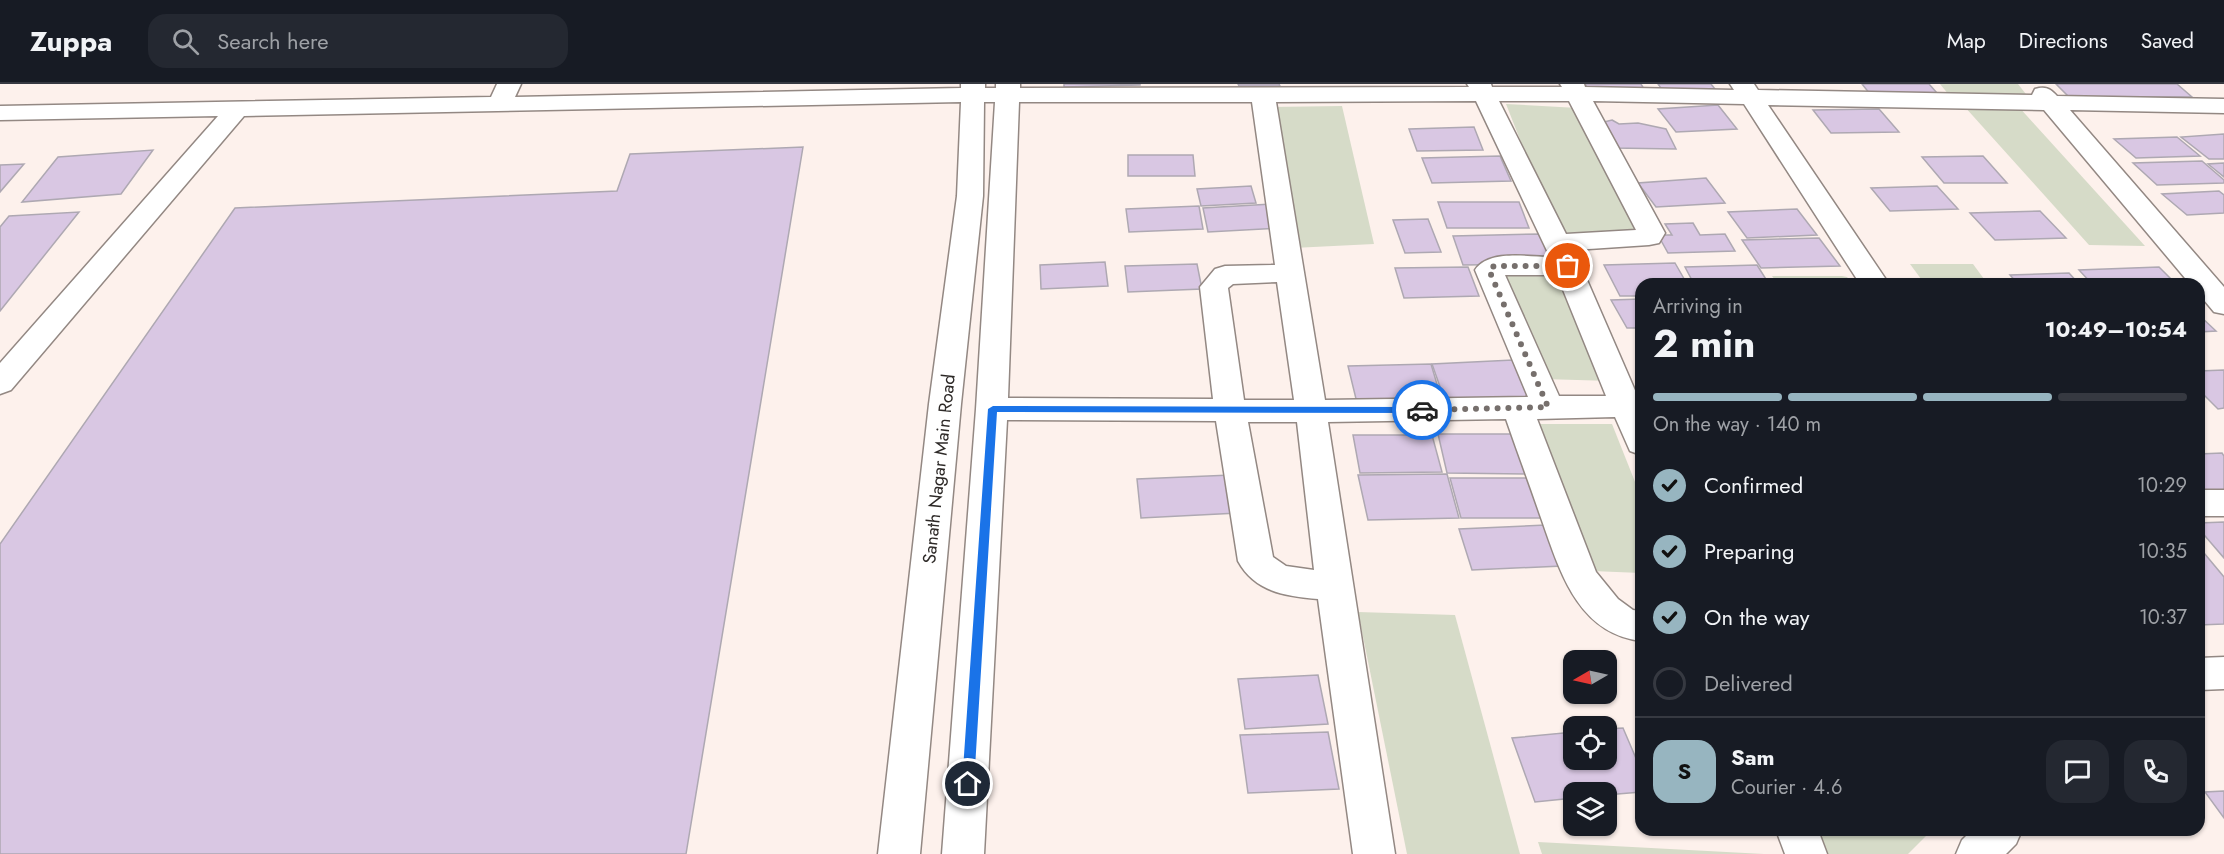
<!DOCTYPE html>
<html lang="en">
<head>
<meta charset="utf-8">
<style>
  body { margin:0; font-family:Jost,sans-serif; background:#242831; color:#f1f3f6; height:100vh; display:flex; flex-direction:column; font-size:22px; white-space:nowrap }
  * { box-sizing:border-box; margin:0 }
  p { font-size:20px; color:#9ea1a6 }
  .icon { flex:none; width:33px; height:33px; fill:none; stroke:currentColor; stroke-width:2; stroke-linecap:round; stroke-linejoin:round }
  .map { position:relative; flex:1; overflow:hidden }
  .drawer { position:absolute; left:1635px; top:194px; width:570px; height:558px; display:flex; flex-direction:column; background:#171b24; border-radius:18px; box-shadow:0 2px 4px #0004 }
  .drawer>* { flex:none }
  .needle { width:39px; rotate:261deg }
  .controls { position:absolute; left:1563px; top:566px; display:grid; gap:12px }
  .controls a { display:grid; place-items:center; width:54px; height:54px; border-radius:12px; background:#171b24; box-shadow:0 2px 4px #0004; font-size:30px }
  .pin { position:absolute; display:grid; place-items:center; width:51px; height:51px; color:#fff; margin:-26px; border:3px solid #fff; border-radius:50%; box-shadow:0 2px 6px #0007 }
  .courier { position:absolute; display:grid; place-items:center; width:60px; height:60px; margin:-30px; border:4px solid #1a73e8; border-radius:50%; background:#fff; color:#222; box-shadow:0 2px 8px #0007 }
  .summary em { font-style:normal; font-weight:700 }
  .summary div { display:flex; flex-direction:column-reverse }
  .summary { display:flex; align-items:center; justify-content:space-between; height:102px; padding:0 18px }
  h1 { font-size:39px; font-weight:700; line-height:45px }
  .bar { display:grid; grid-template-columns:repeat(4,1fr); gap:9px 6px; align-content:center; height:72px; padding:0 18px }
  .bar i { height:8px; border-radius:4px; background:#363941 }
  .bar .current { background:#97b5c0 }
  .bar p { grid-column:span 4 }
  .line { display:flex; align-items:center; gap:15px; padding:0 18px; border-top:2px solid #363941 }
  .line div { flex:1 }
  .round { display:grid; place-items:center; flex:none; width:63px; height:63px; border-radius:18px; background:#242831 }
  ol { padding:0 18px; list-style:none }
  li { display:flex; align-items:center; gap:18px; height:66px }
  li p { margin-inline-start:auto }
  li .icon { padding:6px; border-radius:50%; background:#97b5c0; color:#111; stroke-width:4 }
  li:last-child { color:#9ea1a6 }
  li i { width:33px; height:33px; border:3px solid #363941; border-radius:50% }
  header { display:flex; align-items:center; gap:36px; box-sizing:border-box; height:84px; padding:0 30px; background:#171b24; border-bottom:2px solid #363941 }
  header strong { font-size:28px }
  nav { display:flex; gap:33px; margin-inline-start:auto; font-size:21px }
  .search { width:420px; height:54px; background:#242831; display:flex; align-items:center; gap:15px; box-sizing:border-box; padding:0 21px; border-radius:18px; color:#9ea1a6; font-size:22px }
  .map>svg:first-child { display:block }
  .green { fill:#d6dbc8 }
  .building { fill:#d9c7e3; stroke:#aea8b2; stroke-width:1.5 }
  .lines { fill:none; stroke-linecap:round; stroke-linejoin:round }
  .minor-casing { stroke:#938883; stroke-width:3 }
  .minor { fill:#fff; fill-rule:evenodd }
  .route { fill:#1a73e8 }
  .done { stroke:#766f6c; stroke-width:6; stroke-dasharray:0 10.8 }
  .labels { text-anchor:middle; stroke-width:5; stroke-linejoin:round; paint-order:stroke }
  .street-label { font-size:18px; fill:#2d2927; stroke:#fff }
</style>
</head>
<body>
<header>
<strong>Zuppa</strong>
<div class="search"><svg class="icon" aria-label="search" viewBox="0 0 24 24"><circle cx="10" cy="10" r="6"/><path d="M15 15l6 6"/></svg>Search here</div>
<nav><a>Map</a><a>Directions</a><a>Saved</a></nav>
</header>
<div class="map">
<svg width="2224" height="770" viewBox="0 0 2224 770">
  <rect width="100%" height="100%" fill="#fdf1ec"/>
  <g class="green">
    <path d="M1940,0H2018L2029,14L1949,11Z"/>
    <path d="M1506,20L1578,24L1647,150L1558,152Z"/>
    <path d="M1342,22L1374,160L1293,164L1262,23Z"/>
    <path d="M1964,22H2018L2145,162L2089,161Z"/>
    <path d="M1910,180H1973L1987,199H1924Z"/>
    <path d="M1496,184H1565L1611,297L1543,295Z"/>
    <path d="M1772,192H1842L1847,193L1852,199H1777Z"/>
    <path d="M1534,340H1612L1641,413V489L1592,487Z"/>
    <path d="M1358,528L1455,531L1520,770H1407Z"/>
    <path d="M1814,746H1932L1908,770H1826Z"/>
    <path d="M1538,758L1764,770H1542Z"/>
  </g>
  <g class="building">
    <path d="M1064,0H1140V1L1064,3Z"/>
    <path d="M1238,0H1279L1280,2H1239Z"/>
    <path d="M1585,0H1641L1644,5L1589,6Z"/>
    <path d="M1658,0H1711L1715,5L1663,7Z"/>
    <path d="M1862,0H1929L1937,9L1870,10Z"/>
    <path d="M2056,0H2177L2192,13H2069Z"/>
    <path d="M1718,21L1737,45L1676,48L1658,25Z"/>
    <path d="M1879,25L1899,48L1831,49L1813,26Z"/>
    <path d="M1612,36L1619,40L1638,39L1666,45L1676,65L1613,64L1602,45L1608,44L1604,38Z"/>
    <path d="M1474,43L1483,66L1417,67L1409,45Z"/>
    <path d="M2224,50V75H2209L2181,53Z"/>
    <path d="M2177,53L2200,72L2136,74L2114,55Z"/>
    <path d="M803,63L686,770H0V460L235,124L617,107L630,70Z"/>
    <path d="M153,66L121,110L22,118L58,73Z"/>
    <path d="M1128,71H1193L1195,92H1128Z"/>
    <path d="M1500,72L1511,97L1432,99L1422,74Z"/>
    <path d="M1983,72L2007,99H1944L1922,73Z"/>
    <path d="M2202,77L2224,96V99L2157,101L2133,79Z"/>
    <path d="M2224,79V93L2208,80Z"/>
    <path d="M24,80L0,108V81Z"/>
    <path d="M1706,94L1725,119L1656,123L1638,99Z"/>
    <path d="M1251,102L1256,119L1201,122L1197,105Z"/>
    <path d="M1937,102L1958,125L1890,127L1871,104Z"/>
    <path d="M2219,107L2224,111V129L2187,131L2162,110Z"/>
    <path d="M1438,118H1519L1529,144H1447Z"/>
    <path d="M1272,120L1279,144L1208,148L1203,124Z"/>
    <path d="M1199,122L1203,145L1129,148L1126,125Z"/>
    <path d="M1797,125L1817,151L1747,154L1728,128Z"/>
    <path d="M2040,127L2066,154L1995,156L1970,129Z"/>
    <path d="M79,128L0,227V143L9,132Z"/>
    <path d="M1428,135L1441,168L1405,169L1393,136Z"/>
    <path d="M1693,139L1700,151L1725,150L1735,167L1668,169L1658,151H1672L1665,140Z"/>
    <path d="M1540,150L1552,180L1463,181L1453,152Z"/>
    <path d="M1819,154L1840,182L1761,184L1742,156Z"/>
    <path d="M1105,178L1108,202L1041,205L1040,181Z"/>
    <path d="M1675,179L1687,200H1641V212H1620L1604,181Z"/>
    <path d="M1197,180L1202,205L1128,208L1125,182Z"/>
    <path d="M1757,181L1769,200H1694L1685,183Z"/>
    <path d="M1468,183L1479,212L1404,214L1395,184Z"/>
    <path d="M2159,183L2176,200H2092L2079,186Z"/>
    <path d="M2069,189L2079,200H2018L2010,191Z"/>
    <path d="M1641,215V244H1627L1611,216Z"/>
    <path d="M2199,231L2216,247L2199,248Z"/>
    <path d="M1513,276L1529,313L1445,317L1432,280Z"/>
    <path d="M1431,280L1442,317L1357,319L1348,282Z"/>
    <path d="M2224,286V324L2218,325L2199,306V287Z"/>
    <path d="M1438,350H1513L1525,390L1447,389Z"/>
    <path d="M1353,351H1432L1442,388L1360,389Z"/>
    <path d="M2222,369L2224,372V407L2199,408V370Z"/>
    <path d="M1447,390L1459,434L1368,436L1358,391Z"/>
    <path d="M1231,391L1238,429L1141,434L1137,395Z"/>
    <path d="M1450,394H1529L1542,434H1461Z"/>
    <path d="M2224,438V474L2199,445V439Z"/>
    <path d="M1546,441L1562,482L1472,486L1459,445Z"/>
    <path d="M2199,463L2224,493V540L2199,541Z"/>
    <path d="M1318,591L1328,640L1245,645L1238,595Z"/>
    <path d="M1623,644L1641,686V708L1606,711V708H1574V714L1535,718L1512,654L1574,648V675H1606V645Z"/>
    <path d="M1328,648L1339,705L1248,709L1240,651Z"/>
    <path d="M2224,707V734L2205,708Z"/>
  </g>
  <g class="lines">
    <defs>
      <g id="minor">
        <path d="M497,0H521L515,13L961,4V0H985V4H996V0H1020V4L1469,3L1467,0H1491L1492,3H1562L1560,0H1584L1585,3L1734,6L1730,0H1754L1758,6L2032,11L2035,5C2045,2 2050,4 2057,12L2224,15V29L2070,26L2224,203V230L2214,228L2199,210V200H2190L2044,26L1768,21L1889,200H1860L1744,20L1593,17L1665,149L1659,159L1649,161L1574,166L1637,311H1641V371L1630,367L1615,333L1537,335L1596,488L1618,515L1633,526L1641,527V557C1576,549 1559,484 1540,431C1529,399 1517,367 1506,335L1328,338L1395,770H1353L1318,515C1285,512 1255,508 1238,477L1216,337L1007,336L984,770H942L976,325L995,18H984L983,112L961,320L920,770H878L929,320L957,112L961,18L244,32L11,306L0,310V279L218,32L0,36V22L491,13ZM1476,17L1550,173C1528,173 1489,165 1475,186L1528,313L1325,316L1276,18ZM1499,17H1569L1636,146L1566,150ZM1019,18H1252L1275,181L1225,182L1215,185L1200,203L1213,315L1008,314ZM1505,191H1557L1606,312H1559ZM1277,198L1294,316H1244L1228,204L1233,200ZM1248,338H1297L1314,486L1286,482L1273,473Z"/>
        <rect x="2199" y="406" width="25" height="26"/>
        <path d="M2224,573V605L2199,606V574Z"/>
        <path d="M1776,746H1818L1827,770H1785Z"/>
        <path d="M1972,746H2022L2016,760L2006,770H1956L1962,756Z"/>
      </g>
    </defs>
    <use href="#minor" class="minor-casing"/>
    <use href="#minor" class="minor"/>
  </g>
  <path class="route" d="M993,322L1422,323L1426,326L1422,329L997,328L974,700L968,705L962,700L988,325Z"/>
  <g class="lines">
    <path class="done" d="M1422,326L1548,323L1489,186L1494,182H1568"/>
  </g>
  <g class="labels">
    <g class="street-label">
      <text transform="translate(939 385) rotate(-84)" y="6">Sanath Nagar Main Road</text>
    </g>
  </g>
</svg>
<div class="controls">
<a><svg class="needle" viewBox="-14 -14 28 28"><path d="M0-13l5 13h-10z" fill="#e53935"/><path d="M0 13l5-13h-10z" fill="#9ea1a6"/></svg></a>
<a><svg class="icon" aria-label="locate" viewBox="0 0 24 24"><circle cx="12" cy="12" r="6"/><path d="M12 2v4M12 18v4M2 12h4M18 12h4"/></svg></a>
<a><svg class="icon" aria-label="layers" viewBox="0 0 24 24"><path d="M12 4l9 5-9 5-9-5zM3 14l9 5 9-5"/></svg></a>
</div>
<div class="pin" style="left:1568px;top:182px;background:#ea580c"><svg class="icon" aria-label="bag" viewBox="0 0 24 24"><path d="M5 8h14l-1 12H6zM9 8a3 3 0 0 1 6 0"/></svg></div>
<div class="pin" style="left:968px;top:700px;background:#1f2937"><svg class="icon" aria-label="home" viewBox="0 0 24 24"><path d="M3 11l9-7 9 7M6 9v11h12V9"/></svg></div>
<div class="courier" style="left:1422px;top:326px"><svg class="icon" aria-label="car" viewBox="0 0 24 24"><path d="M5 17H2v-5l4-1 3-4h7l3 4 3 1v5h-3M9 17h6M6 11h13"/><circle cx="7" cy="17" r="2"/><circle cx="17" cy="17" r="2"/></svg></div>
<section class="drawer">
<div class="summary"><div><h1>2 min</h1><p>Arriving in</p></div><em>10:49–10:54</em></div>
<div class="bar"><i class="current"></i><i class="current"></i><i class="current"></i><i></i><p>On the way · 140 m</p></div>
<ol>
<li><svg class="icon" aria-label="check" viewBox="0 0 24 24"><path d="M5 12l5 5 9-10"/></svg>Confirmed<p>10:29</p></li>
<li><svg class="icon" aria-label="check" viewBox="0 0 24 24"><path d="M5 12l5 5 9-10"/></svg>Preparing<p>10:35</p></li>
<li><svg class="icon" aria-label="check" viewBox="0 0 24 24"><path d="M5 12l5 5 9-10"/></svg>On the way<p>10:37</p></li>
<li><i></i>Delivered</li>
</ol>
<div class="line" style="height:108px"><b class="round" style="background:#97b5c0;color:#111">S</b><div><b>Sam</b><p>Courier · 4.6</p></div><a class="round"><svg class="icon" aria-label="chat" viewBox="0 0 24 24"><path d="M4 5h16v11H9l-5 4z"/></svg></a><a class="round"><svg class="icon" aria-label="phone" viewBox="0 0 24 24"><path d="M5 4h4l2 5-3 2q2 4 5 5l2-3 5 2v4C11 20 4 13 5 4z"/></svg></a></div>
</section>
</div>
</body>
</html>
